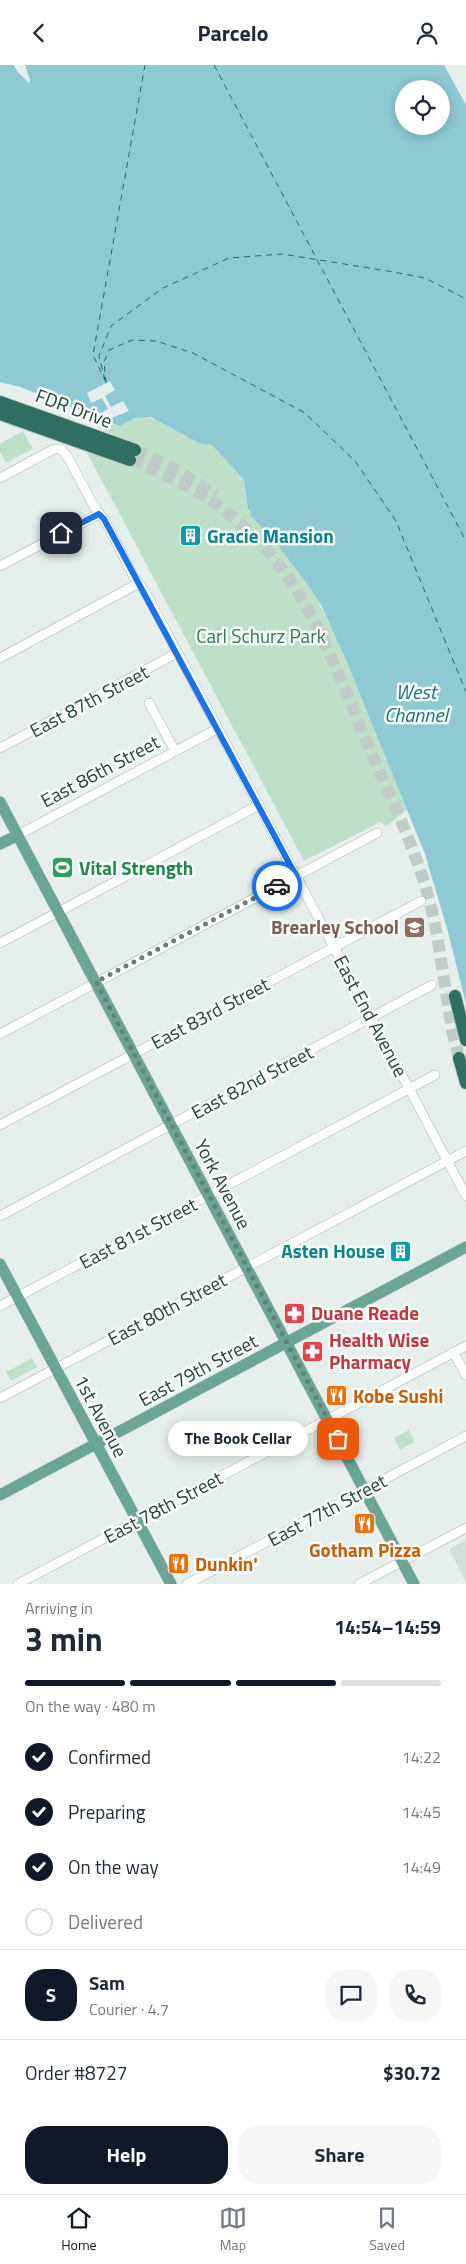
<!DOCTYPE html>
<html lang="en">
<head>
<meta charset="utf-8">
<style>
  body { margin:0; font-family:"Titillium Web",sans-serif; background:#f6f6f7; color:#1f2937; height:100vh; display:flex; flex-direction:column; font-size:19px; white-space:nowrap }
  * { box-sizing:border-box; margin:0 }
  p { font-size:16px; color:#747a83 }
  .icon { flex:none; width:28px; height:28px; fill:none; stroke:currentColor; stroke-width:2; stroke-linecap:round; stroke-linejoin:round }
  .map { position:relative; height:1519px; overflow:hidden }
  .side { display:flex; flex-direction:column; background:#fff; flex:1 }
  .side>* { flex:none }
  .fabs { position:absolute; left:395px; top:15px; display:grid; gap:10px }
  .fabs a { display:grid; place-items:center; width:55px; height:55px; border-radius:50%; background:#fff; box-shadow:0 2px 12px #0003; font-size:25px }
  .pin { position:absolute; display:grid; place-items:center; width:42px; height:42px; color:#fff; margin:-21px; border-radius:10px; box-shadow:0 2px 8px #0006 }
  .courier { position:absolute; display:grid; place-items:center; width:50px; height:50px; margin:-25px; border:4px solid #1a73e8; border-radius:50%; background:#fff; color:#222; box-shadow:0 1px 6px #0007 }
  .bubble { position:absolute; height:35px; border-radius:18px; background:#fff; box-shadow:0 2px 12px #0003; font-size:16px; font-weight:700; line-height:35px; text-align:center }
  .headline em { font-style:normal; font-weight:700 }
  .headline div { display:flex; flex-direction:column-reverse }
  .headline { display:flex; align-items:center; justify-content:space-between; height:85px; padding:0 25px }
  h1 { font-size:32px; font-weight:700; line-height:38px }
  .bar { display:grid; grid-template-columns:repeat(4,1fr); gap:8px 5px; align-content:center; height:60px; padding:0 25px }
  .bar i { height:6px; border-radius:4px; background:#e0e1e3 }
  .bar .active { background:#111827 }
  .bar p { grid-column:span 4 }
  .line { display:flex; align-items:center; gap:12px; padding:0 25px; border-top:1px solid #e0e1e3 }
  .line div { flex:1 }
  .round { display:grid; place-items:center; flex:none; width:52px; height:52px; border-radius:20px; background:#f6f6f7 }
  ol { padding:0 25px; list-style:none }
  li { display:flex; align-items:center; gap:15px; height:55px }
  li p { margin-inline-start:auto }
  li .icon { padding:5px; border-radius:50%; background:#111827; color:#fff; stroke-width:4 }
  li:last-child { color:#747a83 }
  li i { width:28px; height:28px; border:2px solid #e0e1e3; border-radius:50% }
  .cta { display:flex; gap:10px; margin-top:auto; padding:10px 25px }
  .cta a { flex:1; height:58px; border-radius:20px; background:#111827; color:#fff; font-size:20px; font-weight:700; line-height:58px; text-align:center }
  .cta a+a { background:#f6f6f7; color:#1f2937 }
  header { display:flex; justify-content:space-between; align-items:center; height:65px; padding:0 25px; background:#fff; font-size:22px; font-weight:700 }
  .tabs { display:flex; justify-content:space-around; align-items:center; height:70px; border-top:1px solid #e0e1e3; background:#fff; font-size:14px; color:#747a83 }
  .tabs a { display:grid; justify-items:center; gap:2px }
  .tabs .active { color:#111827 }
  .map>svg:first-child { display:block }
  .built { fill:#d4dfda }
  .green { fill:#bfe0c8 }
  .water { fill:#8ec9d4; fill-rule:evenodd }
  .pier { fill:#e6efeb }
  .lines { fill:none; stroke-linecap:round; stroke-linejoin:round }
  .ferry { stroke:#1c6f80; stroke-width:1; stroke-dasharray:6 5; stroke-linecap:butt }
  .highway-tunnel { stroke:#bfccc8; stroke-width:12; stroke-dasharray:12 6; stroke-linecap:butt }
  .minor-casing { stroke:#a8b8b2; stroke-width:10 }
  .major-casing { stroke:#c2cac8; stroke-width:12 }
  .highway-casing { stroke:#c2cac8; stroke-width:14 }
  .minor { stroke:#fff; stroke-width:9 }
  .major { stroke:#6aa596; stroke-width:11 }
  .highway { stroke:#2f6f62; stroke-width:12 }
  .done { stroke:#687f78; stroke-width:5; stroke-dasharray:0 9 }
  .route { stroke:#1a73e8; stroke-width:6 }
  .labels { text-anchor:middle; stroke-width:5; stroke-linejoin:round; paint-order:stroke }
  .street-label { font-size:19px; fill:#24423a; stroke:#f7fbf9 }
  .culture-label { font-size:19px; font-weight:bold; fill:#0d838f; stroke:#f7fbf9; text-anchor:start }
  .park-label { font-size:19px; fill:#2d7a4b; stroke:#f7fbf9 }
  .leisure-label { font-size:19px; font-weight:bold; fill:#27864d; stroke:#f7fbf9; text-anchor:start }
  .education-label { font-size:19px; font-weight:bold; fill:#785e54; stroke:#f7fbf9; text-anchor:end }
  .health-label { font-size:19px; font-weight:bold; fill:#be3a42; stroke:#f7fbf9; text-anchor:start }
  .food-label { font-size:19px; font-weight:bold; fill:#c56008; stroke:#f7fbf9; text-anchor:start }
  .water-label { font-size:20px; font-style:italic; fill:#1c6f80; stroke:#f7fbf9 }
</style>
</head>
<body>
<header><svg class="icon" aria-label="back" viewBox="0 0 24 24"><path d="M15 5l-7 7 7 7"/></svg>Parcelo<svg class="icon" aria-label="person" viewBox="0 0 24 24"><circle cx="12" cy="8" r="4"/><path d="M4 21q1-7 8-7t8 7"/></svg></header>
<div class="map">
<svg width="466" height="1519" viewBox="0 0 466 1519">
  <rect width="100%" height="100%" fill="#e6efeb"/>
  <path class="built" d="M466,1475V1517L449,1484Z"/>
  <g class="green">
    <path d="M144,352L155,354L206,379L212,380L244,415L248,444L251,447L250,450C310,500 338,576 367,646C380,679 394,712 407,745L386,761L380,757L304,796L85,384L137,380L104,366L108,357L120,361L135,353Z"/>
    <path d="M23,366L33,384L6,398L0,387V379Z"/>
    <path d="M32,1293L37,1302L11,1316L6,1307Z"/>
    <path d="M409,1365L415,1377L400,1385L394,1373Z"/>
  </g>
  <path class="water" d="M0,0H14L17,6L29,18L30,15L25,0H444L466,40V939L448,867L425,789L346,595L321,540L308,520L274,475L250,450L251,447L248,444L244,415L212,380L199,378L151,352L135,353L120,361L20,322L0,317ZM404,24H441V61H404Z"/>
  <path class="pier" d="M110,316L115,325L105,331L111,342L123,336L129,346L104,356L94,352L108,344L102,333L91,338L87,328Z"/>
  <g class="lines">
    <g class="ferry">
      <path d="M214,0L466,476"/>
      <path d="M105,315L99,291L111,261L163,223L229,193L282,189L388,206L425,213L466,234"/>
      <path d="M106,317L93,290L145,0"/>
      <path d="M106,318L104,297L109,285L132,275L156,276L193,288L305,348L355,396L396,456L466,627"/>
    </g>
    <g class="highway-tunnel">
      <path d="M135,385L183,409L216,430"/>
      <path d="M130,395C282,452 312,544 369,683C391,733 416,784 430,838C443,889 445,943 459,993"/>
    </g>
    <defs>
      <g id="minor">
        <path d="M0,413L54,384H61L67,391L95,443L104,454L134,512L147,530L466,1131"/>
        <path d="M0,501L99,449"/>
        <path d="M0,593L139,518"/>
        <path d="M149,638L175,686"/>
        <path d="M0,683L177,588"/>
        <path d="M18,770L217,664"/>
        <path d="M0,878L259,740"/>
        <path d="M0,969L377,768"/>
        <path d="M0,1060L421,836"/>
        <path d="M0,1151L432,920"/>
        <path d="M0,1241L435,1010"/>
        <path d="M453,1287L466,1310"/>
        <path d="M0,1333L466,1086"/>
        <path d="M18,1519L466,1281"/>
        <path d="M187,1519L466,1371"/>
        <path d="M359,1519L466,1463"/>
      </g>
      <g id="major">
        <path d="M0,737L414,1519"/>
        <path d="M0,779L18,770"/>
        <path d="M0,1199L171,1519"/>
        <path d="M0,1430L466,1182"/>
      </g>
      <g id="highway">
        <path d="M0,337L135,385"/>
        <path d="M0,349L130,395"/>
        <path d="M455,931L466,975"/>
        <path d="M459,993L466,1018"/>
      </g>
    </defs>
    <use href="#minor" class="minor-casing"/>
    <use href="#major" class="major-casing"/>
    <use href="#highway" class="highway-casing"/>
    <use href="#minor" class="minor"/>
    <use href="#major" class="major"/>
    <use href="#highway" class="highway"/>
  </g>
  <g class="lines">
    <path class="done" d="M277,821L96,917L338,1374"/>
    <path class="route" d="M61,468L99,449L104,454L296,811L277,821"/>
  </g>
  <defs>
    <symbol id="building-square" viewBox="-11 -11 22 22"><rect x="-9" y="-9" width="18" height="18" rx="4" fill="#0f9aa8" stroke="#f7fbf9"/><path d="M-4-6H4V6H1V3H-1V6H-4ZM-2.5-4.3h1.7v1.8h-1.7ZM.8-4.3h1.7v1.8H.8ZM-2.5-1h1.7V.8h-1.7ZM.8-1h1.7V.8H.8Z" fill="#fff"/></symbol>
    <symbol id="stadium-square" viewBox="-11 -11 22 22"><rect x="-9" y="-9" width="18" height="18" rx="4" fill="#2e9e5b" stroke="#f7fbf9"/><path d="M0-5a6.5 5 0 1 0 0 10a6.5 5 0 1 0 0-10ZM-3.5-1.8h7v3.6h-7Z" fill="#fff"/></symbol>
    <symbol id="school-square" viewBox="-11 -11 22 22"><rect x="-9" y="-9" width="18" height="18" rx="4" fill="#8d6e63" stroke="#f7fbf9"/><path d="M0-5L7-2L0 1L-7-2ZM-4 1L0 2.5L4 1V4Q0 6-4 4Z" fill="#fff"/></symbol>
    <symbol id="pharmacy-square" viewBox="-11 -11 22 22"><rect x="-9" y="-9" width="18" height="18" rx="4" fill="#e0444e" stroke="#f7fbf9"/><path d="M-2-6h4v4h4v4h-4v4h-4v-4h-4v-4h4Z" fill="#fff"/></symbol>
    <symbol id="restaurant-square" viewBox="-11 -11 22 22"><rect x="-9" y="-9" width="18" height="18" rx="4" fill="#e8710a" stroke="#f7fbf9"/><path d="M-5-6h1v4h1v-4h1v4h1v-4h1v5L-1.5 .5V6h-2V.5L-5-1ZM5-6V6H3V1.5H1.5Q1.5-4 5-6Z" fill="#fff"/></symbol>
  </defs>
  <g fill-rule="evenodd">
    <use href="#building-square" x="178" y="458" width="25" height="25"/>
    <use href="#stadium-square" x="50" y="790" width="25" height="25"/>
    <use href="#school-square" x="402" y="850" width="25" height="25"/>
    <use href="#building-square" x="388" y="1174" width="25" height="25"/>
    <use href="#pharmacy-square" x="282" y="1236" width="25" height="25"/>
    <use href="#pharmacy-square" x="300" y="1274" width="25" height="25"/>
    <use href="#restaurant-square" x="324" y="1318" width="25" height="25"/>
    <use href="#restaurant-square" x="352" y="1446" width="25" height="25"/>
    <use href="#restaurant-square" x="166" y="1486" width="25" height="25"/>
  </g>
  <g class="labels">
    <g class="street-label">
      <text transform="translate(74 343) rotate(20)" y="7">FDR Drive</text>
      <text transform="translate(89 636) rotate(-28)" y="7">East 87th Street</text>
      <text transform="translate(100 706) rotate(-28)" y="7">East 86th Street</text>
      <text transform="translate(210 948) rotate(-28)" y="7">East 83rd Street</text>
      <text transform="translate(371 951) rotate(62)" y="7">East End Avenue</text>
      <text transform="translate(252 1017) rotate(-28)" y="7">East 82nd Street</text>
      <text transform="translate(223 1119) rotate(62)" y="7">York Avenue</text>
      <text transform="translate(138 1168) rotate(-28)" y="7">East 81st Street</text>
      <text transform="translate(167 1244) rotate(-28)" y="7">East 80th Street</text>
      <text transform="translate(198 1305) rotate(-28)" y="7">East 79th Street</text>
      <text transform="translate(101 1351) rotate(62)" y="7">1st Avenue</text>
      <text transform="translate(163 1442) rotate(-28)" y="7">East 78th Street</text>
      <text transform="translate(327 1445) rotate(-28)" y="7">East 77th Street</text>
    </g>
    <g class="culture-label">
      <text x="207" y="478">Gracie Mansion</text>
      <text x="385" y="1193" text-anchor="end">Asten House</text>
    </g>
    <g class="park-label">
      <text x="261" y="578">Carl Schurz Park</text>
    </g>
    <g class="leisure-label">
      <text x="79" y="810">Vital Strength</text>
    </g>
    <g class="education-label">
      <text x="399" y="869">Brearley School</text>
    </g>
    <g class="health-label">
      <text x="311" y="1255">Duane Reade</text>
      <text x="329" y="1282">Health Wise<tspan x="329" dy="22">Pharmacy</tspan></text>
    </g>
    <g class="food-label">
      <text x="353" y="1338">Kobe Sushi</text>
      <text x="365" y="1492" text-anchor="middle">Gotham Pizza</text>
      <text x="195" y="1506">Dunkin'</text>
    </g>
    <g class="water-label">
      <text x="416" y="634">West<tspan x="416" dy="23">Channel</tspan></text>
    </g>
  </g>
</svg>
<div class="fabs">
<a><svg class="icon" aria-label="locate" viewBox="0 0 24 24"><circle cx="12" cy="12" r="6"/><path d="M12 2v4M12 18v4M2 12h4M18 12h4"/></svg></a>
</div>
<div class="pin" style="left:338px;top:1374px;background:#ea580c"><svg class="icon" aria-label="bag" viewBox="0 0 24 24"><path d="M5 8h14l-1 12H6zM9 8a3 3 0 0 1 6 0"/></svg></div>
<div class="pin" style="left:61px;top:468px;background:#1f2937"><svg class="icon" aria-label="home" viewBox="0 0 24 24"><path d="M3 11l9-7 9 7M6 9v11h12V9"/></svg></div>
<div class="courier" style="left:277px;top:821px"><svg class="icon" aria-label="car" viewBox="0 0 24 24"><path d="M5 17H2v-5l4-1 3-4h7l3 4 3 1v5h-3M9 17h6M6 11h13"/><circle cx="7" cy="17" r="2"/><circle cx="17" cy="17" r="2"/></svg></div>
<div class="bubble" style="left:168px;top:1356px;width:140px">The Book Cellar</div>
</div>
<section class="side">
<div class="headline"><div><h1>3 min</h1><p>Arriving in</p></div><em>14:54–14:59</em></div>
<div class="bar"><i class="active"></i><i class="active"></i><i class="active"></i><i></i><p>On the way · 480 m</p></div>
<ol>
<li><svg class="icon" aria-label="check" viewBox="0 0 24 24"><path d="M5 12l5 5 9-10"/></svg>Confirmed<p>14:22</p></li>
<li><svg class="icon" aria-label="check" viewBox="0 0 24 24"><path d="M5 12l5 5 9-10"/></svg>Preparing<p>14:45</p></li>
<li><svg class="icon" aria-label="check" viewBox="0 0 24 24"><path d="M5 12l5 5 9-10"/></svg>On the way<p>14:49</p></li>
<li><i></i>Delivered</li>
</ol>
<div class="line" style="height:90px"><b class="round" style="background:#111827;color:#fff">S</b><div><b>Sam</b><p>Courier · 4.7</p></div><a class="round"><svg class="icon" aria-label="chat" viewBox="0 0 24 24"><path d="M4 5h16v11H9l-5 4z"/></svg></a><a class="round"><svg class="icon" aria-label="phone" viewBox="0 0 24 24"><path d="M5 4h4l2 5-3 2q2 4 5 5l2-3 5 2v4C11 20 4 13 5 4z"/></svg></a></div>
<div class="line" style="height:65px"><div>Order #8727</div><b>$30.72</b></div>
<div class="cta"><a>Help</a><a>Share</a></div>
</section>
<nav class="tabs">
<a class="active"><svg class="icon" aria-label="home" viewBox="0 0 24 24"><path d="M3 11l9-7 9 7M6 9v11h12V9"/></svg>Home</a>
<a><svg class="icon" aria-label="map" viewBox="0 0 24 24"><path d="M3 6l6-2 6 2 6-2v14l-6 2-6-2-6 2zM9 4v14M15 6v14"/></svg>Map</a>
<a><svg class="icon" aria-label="saved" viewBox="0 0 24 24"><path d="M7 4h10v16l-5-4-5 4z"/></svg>Saved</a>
</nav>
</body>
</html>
